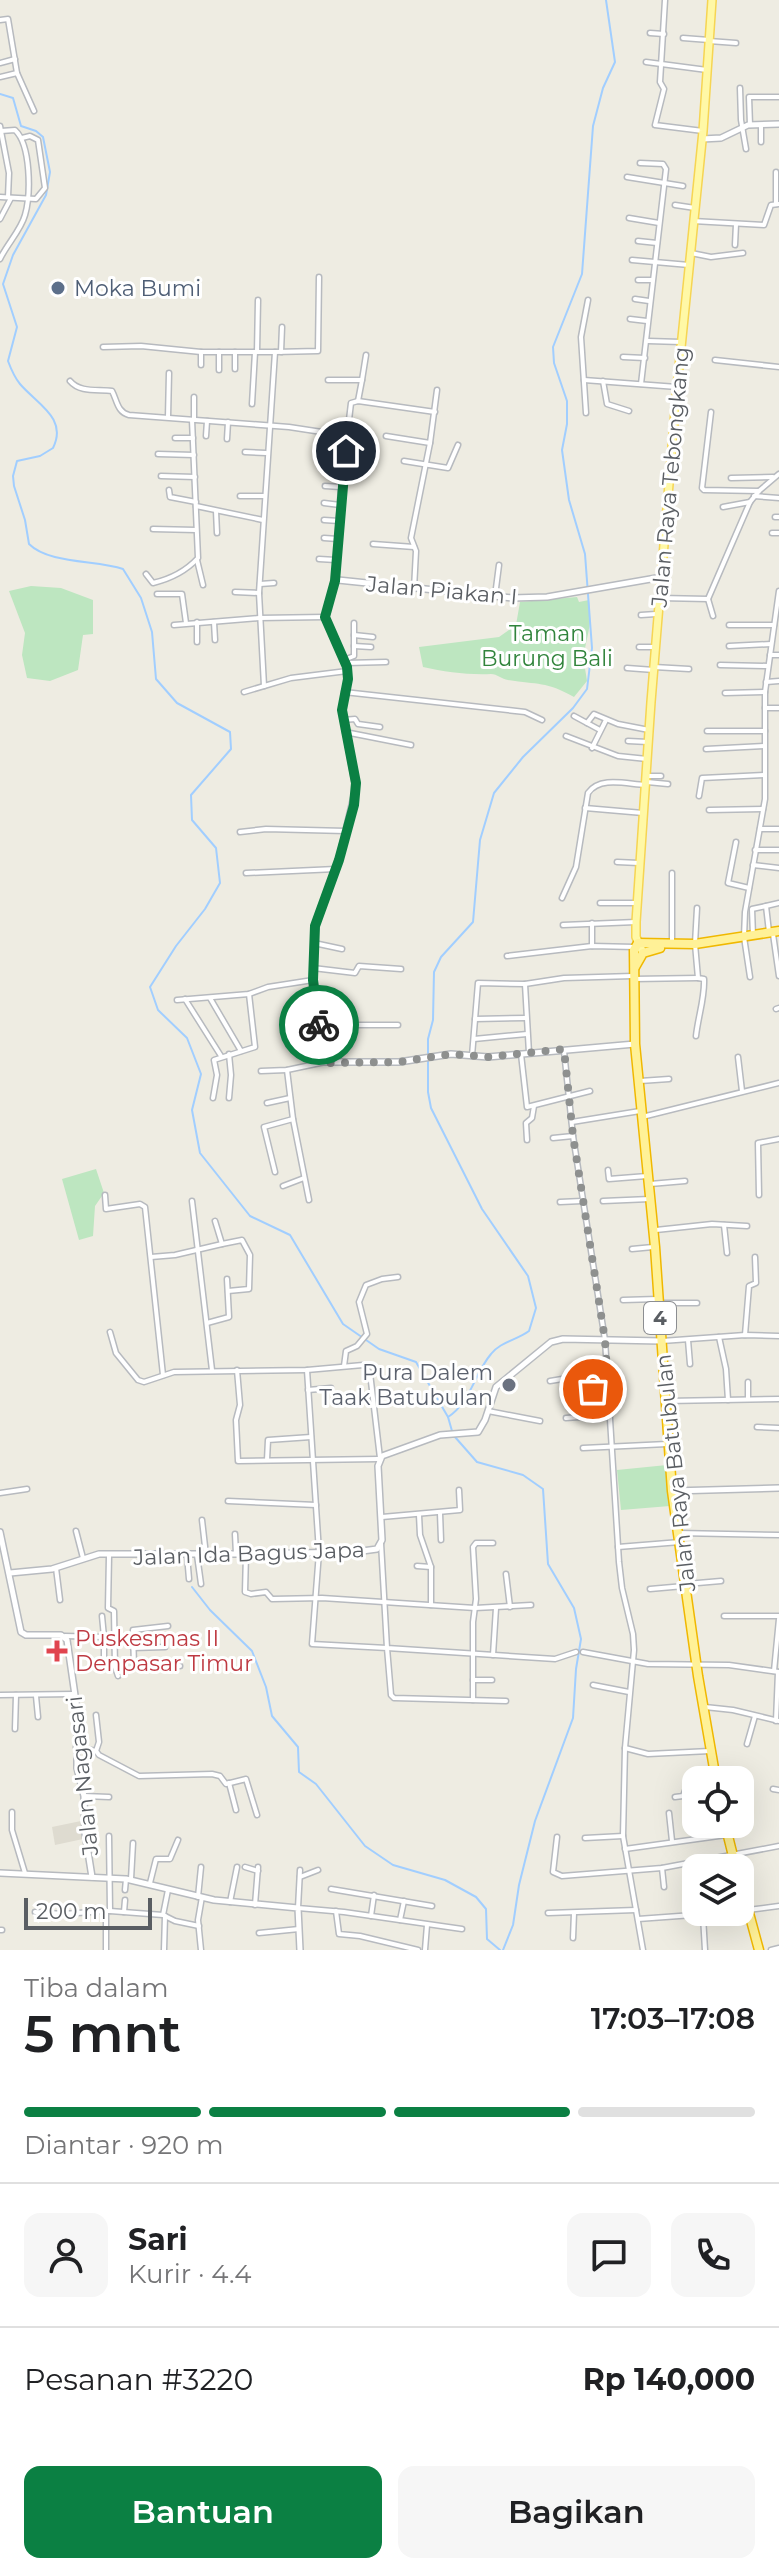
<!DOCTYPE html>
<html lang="id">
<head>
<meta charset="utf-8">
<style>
  body { margin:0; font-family:Montserrat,sans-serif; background:#f6f6f6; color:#202124; height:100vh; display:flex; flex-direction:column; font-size:30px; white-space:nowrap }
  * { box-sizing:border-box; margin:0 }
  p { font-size:26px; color:#757577 }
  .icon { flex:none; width:44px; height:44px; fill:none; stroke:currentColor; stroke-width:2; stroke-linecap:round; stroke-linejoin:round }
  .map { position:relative; height:1950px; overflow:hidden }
  .side { display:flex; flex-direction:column; background:#fff; flex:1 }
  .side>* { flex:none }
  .buttons { position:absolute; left:682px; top:1766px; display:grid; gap:16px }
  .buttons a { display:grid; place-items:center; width:72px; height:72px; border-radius:16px; background:#fff; box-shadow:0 8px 32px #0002; font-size:40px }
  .scale { position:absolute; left:24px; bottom:20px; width:128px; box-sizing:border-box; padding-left:8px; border:4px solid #5a5e63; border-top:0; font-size:22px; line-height:28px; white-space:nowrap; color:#5a5e63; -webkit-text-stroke:6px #fff; paint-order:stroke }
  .pin { position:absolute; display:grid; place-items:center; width:68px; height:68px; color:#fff; margin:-34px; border:4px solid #fff; border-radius:50%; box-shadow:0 2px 8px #0007 }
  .courier { position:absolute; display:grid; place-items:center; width:80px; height:80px; margin:-40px; border:6px solid #0b8043; border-radius:50%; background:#fff; color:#222; box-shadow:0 2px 10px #0007 }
  .overview em { font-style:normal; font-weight:600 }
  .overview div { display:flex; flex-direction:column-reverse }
  .overview { display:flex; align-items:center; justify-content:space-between; height:136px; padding:0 24px }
  h1 { font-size:52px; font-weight:600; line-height:60px }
  .bar { display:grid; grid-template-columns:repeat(4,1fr); gap:12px 8px; align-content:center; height:96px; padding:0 24px }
  .bar i { height:10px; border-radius:6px; background:#e0e0e0 }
  .bar .selected { background:#0b8043 }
  .bar p { grid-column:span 4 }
  .line { display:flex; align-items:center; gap:20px; padding:0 24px; border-top:2px solid #e0e0e0 }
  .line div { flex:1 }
  .round { display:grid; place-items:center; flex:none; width:84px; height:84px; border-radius:16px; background:#f6f6f6 }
  .action { display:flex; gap:16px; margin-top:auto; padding:16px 24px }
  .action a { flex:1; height:92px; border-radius:16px; background:#0b8043; color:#fff; font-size:32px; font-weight:600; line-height:92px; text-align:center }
  .action a+a { background:#f6f6f6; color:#202124 }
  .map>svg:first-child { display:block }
  .education { fill:#dedbd0 }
  .green { fill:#bde6c0 }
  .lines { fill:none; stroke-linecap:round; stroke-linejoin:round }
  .stream { stroke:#a1ceff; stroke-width:2 }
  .minor-casing { stroke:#b7babf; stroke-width:7 }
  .tertiary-casing { stroke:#b7babf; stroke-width:8 }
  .primary-casing { stroke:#f6d553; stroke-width:10 }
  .trunk-casing { stroke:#f0b800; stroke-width:11 }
  .minor { stroke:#fff; stroke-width:4 }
  .tertiary { stroke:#fff; stroke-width:5 }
  .primary { stroke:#fff8a6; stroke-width:7 }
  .trunk { stroke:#fff197; stroke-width:8 }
  .done { stroke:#8e908f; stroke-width:8; stroke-dasharray:0 14.4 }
  .route { stroke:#0b8043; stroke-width:10 }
  .service-dot { fill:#5c6f8a; stroke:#fff; stroke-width:3 }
  .worship-dot { fill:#6b7280; stroke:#fff; stroke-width:3 }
  .health-dot { fill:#e0444e; stroke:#fff; stroke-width:3 }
  .labels { text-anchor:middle; stroke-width:6; stroke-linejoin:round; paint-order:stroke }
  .shield { fill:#fff; stroke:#8c8e92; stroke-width:2 }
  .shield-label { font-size:20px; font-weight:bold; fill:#5a5e63 }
  .service-label { font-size:22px; fill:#4e5e75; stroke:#fff; text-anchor:start }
  .street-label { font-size:22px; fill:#5a5e63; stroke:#fff }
  .park-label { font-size:22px; fill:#31843c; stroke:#fff }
  .worship-label { font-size:22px; fill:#5b616d; stroke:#fff; text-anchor:end }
  .health-label { font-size:22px; fill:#be3a42; stroke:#fff; text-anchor:start }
</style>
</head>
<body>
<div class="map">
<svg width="779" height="1950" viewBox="0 0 779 1950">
  <rect width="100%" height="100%" fill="#eeece2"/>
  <path class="education" d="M81,1821L83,1839L55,1845L52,1827Z"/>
  <g class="green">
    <path d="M31,586L61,588L93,600V634L83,635L78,670L50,681L27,678L22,655L25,633L9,591Z"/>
    <path d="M577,597L579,602L589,600C592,626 588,631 584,654C583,662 586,672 587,681L574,697C546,681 538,685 508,680C502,679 497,674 491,674C468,675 445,672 423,667L419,647L499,637L516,625L520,602Z"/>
    <path d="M96,1169L104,1193L95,1206L93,1236L79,1240L62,1179Z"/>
    <path d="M667,1465L670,1506L621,1510L617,1470Z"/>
  </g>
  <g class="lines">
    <g class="stream">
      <path d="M0,94L13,98L21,126L36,131L43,137L50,172L46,195L13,255L3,284L17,327L8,361C11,369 15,378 20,384C37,404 68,418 53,448L40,456L17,461L13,476L14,486L25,520L29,544C49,564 96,560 123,569L141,598L152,632L156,679L177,703L230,732L231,749L191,795L192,820L216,848L220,883L205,909L176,946L150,987L158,1010L187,1038L201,1074L192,1110L200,1153L250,1216L290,1235L343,1324L379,1349L416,1362L448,1417L452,1431"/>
      <path d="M448,1417C471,1402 474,1374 491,1354C500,1342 517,1340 529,1331L536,1308L528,1276L482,1209L431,1108L428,1092V1039L433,1020L434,972L441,957L473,922L480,840L494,793L523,757L573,708L587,689L588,681L592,648L585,554L569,500L562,450L567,424V401L554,363L553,347L582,274L593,126L603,88L615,62L606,0"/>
      <path d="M455,1437L477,1462L523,1475L543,1489L548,1564L574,1608L581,1639L576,1669L573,1718L535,1821L519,1885L513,1925L503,1950"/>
      <path d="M192,1587L210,1610L252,1651L266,1687L272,1716L298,1747L299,1772L316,1784L365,1846L393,1865L445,1880L476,1897L486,1909L487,1939L500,1950"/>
    </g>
    <defs>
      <g id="minor">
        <path d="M665,0L660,82L664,89L655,125L703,131"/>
        <path d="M0,20L8,19L17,73L34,111"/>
        <path d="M650,33L664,34"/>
        <path d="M683,38L709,40"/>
        <path d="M709,41L736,43"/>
        <path d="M646,62L707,70"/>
        <path d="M0,63L15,59"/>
        <path d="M0,77L17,73"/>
        <path d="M740,88L741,120L746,149"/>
        <path d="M750,125L749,97H779"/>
        <path d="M0,126L9,173L8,197"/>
        <path d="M761,142V125"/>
        <path d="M640,163L663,164L666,169L641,384"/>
        <path d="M627,177L683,186"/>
        <path d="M0,197L36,199L45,188L38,140L30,136L22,138"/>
        <path d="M776,204V172"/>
        <path d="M675,205L695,208"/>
        <path d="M629,218L659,223"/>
        <path d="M0,219L11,198"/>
        <path d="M693,221L764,225L771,205L779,204"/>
        <path d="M638,241L657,243"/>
        <path d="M735,245L736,224"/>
        <path d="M691,253L711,257L743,253"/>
        <path d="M0,259C7,244 21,230 25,215C31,194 31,145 15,130L1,131"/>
        <path d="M632,260L689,265"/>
        <path d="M638,280H652"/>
        <path d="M635,299L649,301"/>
        <path d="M630,319L647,321"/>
        <path d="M648,341L681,342"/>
        <path d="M103,347L141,346L201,352H275L259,593L264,686"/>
        <path d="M201,352V365"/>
        <path d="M219,352V370"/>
        <path d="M235,352V369"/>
        <path d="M257,352L258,300"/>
        <path d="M275,352L318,351L319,277"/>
        <path d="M281,352L282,327"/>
        <path d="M623,357L645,358"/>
        <path d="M715,360L779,367"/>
        <path d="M328,380H362L358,401"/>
        <path d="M362,380L366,355"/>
        <path d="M584,380L677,387"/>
        <path d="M70,381C80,393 98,389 112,391C117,400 117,412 129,415L289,427L348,436"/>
        <path d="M603,381L607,404L629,411"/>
        <path d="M194,397V420"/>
        <path d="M252,404L255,352"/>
        <path d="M711,412L702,488L704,490L759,491"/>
        <path d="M586,413L581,337L588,300"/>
        <path d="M168,417L169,373"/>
        <path d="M206,436L207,421"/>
        <path d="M386,436L430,443"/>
        <path d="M175,438H193"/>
        <path d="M227,439L228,422"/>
        <path d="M325,450L346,451"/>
        <path d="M245,452L266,453"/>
        <path d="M158,454L194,455"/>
        <path d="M345,454L370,457"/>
        <path d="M404,461L448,468L458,445"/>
        <path d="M322,469L343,470"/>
        <path d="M161,476L195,477"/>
        <path d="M731,478L773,477"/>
        <path d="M325,486L341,487"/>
        <path d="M169,490L170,497L196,502"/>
        <path d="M240,496H265"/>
        <path d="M754,496L779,498"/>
        <path d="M324,503L340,505"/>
        <path d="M196,506L263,520"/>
        <path d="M723,507L750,502"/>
        <path d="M216,511L217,533"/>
        <path d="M775,517H779"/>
        <path d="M324,520L339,521"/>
        <path d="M153,529L196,530"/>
        <path d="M772,533H779"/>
        <path d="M324,538L338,539"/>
        <path d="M373,544L414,547"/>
        <path d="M319,559L336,560"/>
        <path d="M197,560L203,585"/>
        <path d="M146,574L153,583C170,579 186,571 198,558L192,420"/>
        <path d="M335,581L341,487L351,403L358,401L435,412"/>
        <path d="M260,584L274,583"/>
        <path d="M414,589L416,551L411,538L430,443L437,390"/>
        <path d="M235,592L259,593"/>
        <path d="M157,594H182L186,623"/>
        <path d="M495,596L499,565"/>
        <path d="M660,598L708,599"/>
        <path d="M708,599L750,502L759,491L779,474"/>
        <path d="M708,599L713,616"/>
        <path d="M641,615L656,614"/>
        <path d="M214,622L215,640"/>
        <path d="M174,625L259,618L325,617"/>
        <path d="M729,625H774"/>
        <path d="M354,635L373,637"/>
        <path d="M197,642V622"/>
        <path d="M354,646L371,647"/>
        <path d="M729,646L771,644"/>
        <path d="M639,647H654"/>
        <path d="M770,655H779"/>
        <path d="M344,660L354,656V623"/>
        <path d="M346,663L386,662"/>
        <path d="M720,665L768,666"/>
        <path d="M654,667L689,669"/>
        <path d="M627,668L654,670"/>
        <path d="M766,682L779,681"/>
        <path d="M244,692L291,678L347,671"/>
        <path d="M344,692L525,712L542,720"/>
        <path d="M725,693L765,692"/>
        <path d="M765,708H779"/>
        <path d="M574,716L600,730"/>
        <path d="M343,720L355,719L358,724L380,727"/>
        <path d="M587,723L594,714L618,724L649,730"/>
        <path d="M707,731H765"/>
        <path d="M345,732L411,745"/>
        <path d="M566,736L618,756L647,759"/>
        <path d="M628,741L648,742"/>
        <path d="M592,748L606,720"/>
        <path d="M706,749L764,746"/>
        <path d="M646,776H661"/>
        <path d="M647,782L668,784"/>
        <path d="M699,796L702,778L764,775"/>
        <path d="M585,808L643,813"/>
        <path d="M709,810L763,809"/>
        <path d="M760,829H779"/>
        <path d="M240,832L266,829L346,831"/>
        <path d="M736,842L728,883L749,888"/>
        <path d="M755,850H779"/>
        <path d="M617,862L639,863"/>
        <path d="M753,865L779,868"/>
        <path d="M246,873L336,869"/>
        <path d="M562,898L576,867L588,793C600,776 626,784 645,785"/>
        <path d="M600,903H637"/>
        <path d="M563,925L636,922"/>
        <path d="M769,932L766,906L779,903"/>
        <path d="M773,934L779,976"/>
        <path d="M753,936L752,909L766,906"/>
        <path d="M672,942V873"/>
        <path d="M314,943L342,949"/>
        <path d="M592,946V923"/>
        <path d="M507,956L592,946L635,947"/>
        <path d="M313,968L355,973L359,966L401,969"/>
        <path d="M750,977L744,937L745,912L765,799V692L779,591"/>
        <path d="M633,979L698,978"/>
        <path d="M525,984L529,1053"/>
        <path d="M210,998L241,1051"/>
        <path d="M185,999L221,1056"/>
        <path d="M177,1000L249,994L268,987L313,980"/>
        <path d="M776,1009L779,1008"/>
        <path d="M475,1019L526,1018"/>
        <path d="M319,1025H398"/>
        <path d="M696,1036C698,1017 705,997 704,979L698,978L695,944L697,908"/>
        <path d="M474,1039L527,1034"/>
        <path d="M564,1051L573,1136L605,1340L619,1562L622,1588L633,1634L634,1650L625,1748L623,1836L643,1950"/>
        <path d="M521,1054L527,1107L590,1091"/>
        <path d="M472,1056L478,983L525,984L564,978L633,976"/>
        <path d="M738,1057L742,1091"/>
        <path d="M287,1070L293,1119L309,1200"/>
        <path d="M261,1071L287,1070L325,1062"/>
        <path d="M640,1081L669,1079"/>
        <path d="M213,1098L217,1075L214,1060L255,1047L249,994"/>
        <path d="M229,1098L231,1075L229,1054"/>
        <path d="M267,1103L290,1098"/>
        <path d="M642,1117L779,1083"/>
        <path d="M572,1122L640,1111"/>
        <path d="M553,1138L573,1136"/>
        <path d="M527,1140L526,1123L532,1118L534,1106"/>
        <path d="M608,1170L609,1179L647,1176"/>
        <path d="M275,1172L264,1127L293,1119"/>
        <path d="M650,1184L685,1181"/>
        <path d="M283,1186L304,1178"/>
        <path d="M105,1195L106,1209L140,1204L145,1207L163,1375"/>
        <path d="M759,1195L758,1143L779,1139"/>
        <path d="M192,1201L212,1370"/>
        <path d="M603,1201L650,1199"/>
        <path d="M560,1202L582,1201"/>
        <path d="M724,1225L727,1253"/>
        <path d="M656,1230L712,1224L747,1226"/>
        <path d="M222,1244L242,1240L250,1255L249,1289L228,1291"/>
        <path d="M632,1249L653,1247"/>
        <path d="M151,1257L175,1255L222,1244L215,1221"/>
        <path d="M623,1300L658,1299"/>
        <path d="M660,1303H697"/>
        <path d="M207,1323L229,1317L227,1279"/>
        <path d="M110,1332L116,1353L138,1380L144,1382L174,1372L307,1370L363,1365L370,1373L380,1458"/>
        <path d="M745,1335L749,1286L756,1283L755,1257"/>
        <path d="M719,1337L726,1369L728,1400"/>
        <path d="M688,1340L690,1364"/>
        <path d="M662,1341L745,1335L779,1336"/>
        <path d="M344,1366L346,1351L357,1346L367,1334L359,1302L366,1285L382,1279L398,1277"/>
        <path d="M607,1369L574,1377L579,1417H609"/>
        <path d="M237,1370L240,1405L236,1420L238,1461L379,1459"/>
        <path d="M307,1370L319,1552L312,1644L387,1648L391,1695L394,1698L506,1701"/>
        <path d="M550,1381L574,1377"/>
        <path d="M574,1389H608"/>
        <path d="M308,1390L331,1388"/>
        <path d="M748,1399V1382"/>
        <path d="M667,1401L779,1399"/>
        <path d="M488,1411L540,1421"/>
        <path d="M566,1418L579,1417"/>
        <path d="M757,1427L779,1428"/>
        <path d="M583,1448L667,1444"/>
        <path d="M267,1460L268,1440L311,1437"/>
        <path d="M0,1493L27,1489"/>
        <path d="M228,1501L316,1505"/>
        <path d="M440,1513L441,1540"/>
        <path d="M382,1517L460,1510L459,1490"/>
        <path d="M202,1520L206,1555"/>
        <path d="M76,1531L83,1558"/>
        <path d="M678,1533L779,1535"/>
        <path d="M235,1534L236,1554"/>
        <path d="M381,1543L387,1648L555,1659L576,1652"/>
        <path d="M618,1547L680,1542"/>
        <path d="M246,1554L245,1592L251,1594L266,1592L272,1599L322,1598L475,1608L531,1605"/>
        <path d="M187,1555L189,1579"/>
        <path d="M197,1555L201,1584"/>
        <path d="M109,1556L108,1608L114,1611L115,1667L118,1676"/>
        <path d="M417,1566L431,1567L420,1535L419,1515"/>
        <path d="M431,1567V1605"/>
        <path d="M56,1568L60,1600"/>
        <path d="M506,1574L510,1607"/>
        <path d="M686,1584L721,1581"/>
        <path d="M650,1589L684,1586"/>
        <path d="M724,1616H779"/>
        <path d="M168,1626L133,1630L134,1666H180"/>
        <path d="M65,1636L104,1637L102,1616"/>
        <path d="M104,1637V1665"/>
        <path d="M116,1638L133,1637"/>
        <path d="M133,1648L165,1647"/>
        <path d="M583,1652L648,1664L729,1665L779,1672"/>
        <path d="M493,1655L496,1608"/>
        <path d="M774,1671L779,1619"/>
        <path d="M473,1680H492"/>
        <path d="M593,1685L629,1692"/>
        <path d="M0,1695L74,1694"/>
        <path d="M36,1696L38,1717"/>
        <path d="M473,1700V1622L476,1599L473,1547L476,1543H493"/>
        <path d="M705,1707L733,1710L779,1721"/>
        <path d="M776,1721L778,1672"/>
        <path d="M15,1729L16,1695"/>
        <path d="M747,1744L755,1716"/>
        <path d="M76,1747L96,1751L99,1742L96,1715"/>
        <path d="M625,1748L648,1754L710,1751"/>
        <path d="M96,1751L99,1755L139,1776L212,1774L220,1776L226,1784L246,1779L257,1815"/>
        <path d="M229,1783L236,1810"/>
        <path d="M773,1789L779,1790"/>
        <path d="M84,1796L109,1797"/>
        <path d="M675,1797L683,1796L688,1783L696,1782"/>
        <path d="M12,1812V1830L25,1873"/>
        <path d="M669,1813L672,1841"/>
        <path d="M557,1837L553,1872L562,1876L662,1868L779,1846"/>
        <path d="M585,1838L623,1836"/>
        <path d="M625,1849L726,1835"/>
        <path d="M245,1867L258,1871"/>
        <path d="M662,1868L664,1887"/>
        <path d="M300,1870L298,1908L344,1912L462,1929"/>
        <path d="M300,1877L318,1870"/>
        <path d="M131,1879L133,1843"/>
        <path d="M150,1883L156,1859H170L178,1840"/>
        <path d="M331,1889L432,1906"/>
        <path d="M125,1890L126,1879"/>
        <path d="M198,1897L201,1867"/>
        <path d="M230,1902L237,1867"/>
        <path d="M255,1905L258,1867"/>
        <path d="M110,1911L163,1915L175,1921L199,1926"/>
        <path d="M336,1911L339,1934L360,1936L418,1950"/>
        <path d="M740,1911L779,1906"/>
        <path d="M35,1912L63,1914L106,1911"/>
        <path d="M124,1912L125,1900"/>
        <path d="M548,1913L636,1910"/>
        <path d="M163,1915L168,1890"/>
        <path d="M371,1916L374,1895"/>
        <path d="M703,1916L705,1950"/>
        <path d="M638,1919L734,1912"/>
        <path d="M400,1920L404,1901"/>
        <path d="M0,1930H2"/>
        <path d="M259,1933L299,1929"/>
        <path d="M573,1938L574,1913"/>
        <path d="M106,1950V1911H110L109,1836"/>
        <path d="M164,1950L165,1916"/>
        <path d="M201,1950L198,1920L202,1897"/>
        <path d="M425,1950L427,1925"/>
        <path d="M771,1950L779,1948"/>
      </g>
      <g id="tertiary">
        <path d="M702,139L721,138L748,125L779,124"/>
        <path d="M635,1044L488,1057L451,1054L399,1062H325L313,980L315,926L339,860L356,788L342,710L348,679L347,667L325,617L334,583L338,580L512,598L547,597L662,577"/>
        <path d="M672,1491L779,1488"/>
        <path d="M0,1532L21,1632L26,1635H61L67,1640L77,1709V1768L84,1796L85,1833L92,1877"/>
        <path d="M10,1573L52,1569L99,1554H236L355,1552L377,1549L382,1540L378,1466L382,1456L440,1435L478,1432L485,1420L496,1387L551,1342L563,1339L661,1341"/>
        <path d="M0,1873L126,1879L214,1900L298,1908L300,1950"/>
      </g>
      <path id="primary" d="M643,953L636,937V922L651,702L677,387L703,131L712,0"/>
      <g id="trunk">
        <path d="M635,967L643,953L660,948"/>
        <path d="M716,1780L698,1676L672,1491L655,1247L635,1044L634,950L638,943L695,944L779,931"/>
        <path d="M725,1824L736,1868"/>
        <path d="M740,1880L759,1950"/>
      </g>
    </defs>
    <use href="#minor" class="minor-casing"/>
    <use href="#tertiary" class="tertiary-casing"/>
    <use href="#primary" class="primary-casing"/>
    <use href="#trunk" class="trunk-casing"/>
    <use href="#minor" class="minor"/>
    <use href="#tertiary" class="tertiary"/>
    <use href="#primary" class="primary"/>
    <use href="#trunk" class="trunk"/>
  </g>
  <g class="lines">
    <path class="done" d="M319,1025L324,1060L327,1063L399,1062L451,1054L488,1057L564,1049L573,1136L605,1340L608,1389H593"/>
    <path class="route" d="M319,1025L313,980L315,926L339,860L354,805L356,783L342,710L348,679L347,667L325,617L335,581L346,451"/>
  </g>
  <circle class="service-dot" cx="58" cy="288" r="8"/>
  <circle class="worship-dot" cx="509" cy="1385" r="8"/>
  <path class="health-dot" d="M53 1639h8v8h8v8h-8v8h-8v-8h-8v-8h8z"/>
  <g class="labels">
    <rect class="shield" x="644" y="1302" width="32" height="32" rx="6"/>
    <g class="shield-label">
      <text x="660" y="1325">4</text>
    </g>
    <g class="service-label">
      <text x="74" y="296">Moka Bumi</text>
    </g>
    <g class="street-label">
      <text transform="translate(670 477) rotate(-85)" y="8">Jalan Raya Tebongkang</text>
      <text transform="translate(442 590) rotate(5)" y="8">Jalan Piakan I</text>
      <text transform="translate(675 1473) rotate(-96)" y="8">Jalan Raya Batubulan</text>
      <text transform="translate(249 1553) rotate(-2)" y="8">Jalan Ida Bagus Japa</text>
      <text transform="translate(82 1776) rotate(-96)" y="8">Jalan Nagasari</text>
    </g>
    <g class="park-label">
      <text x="547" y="641">Taman<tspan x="547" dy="25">Burung Bali</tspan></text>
    </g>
    <g class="worship-label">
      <text x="493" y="1380">Pura Dalem<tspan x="493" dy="25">Taak Batubulan</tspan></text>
    </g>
    <g class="health-label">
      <text x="75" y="1646">Puskesmas II<tspan x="75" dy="25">Denpasar Timur</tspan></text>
    </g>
  </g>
</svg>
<div class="buttons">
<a><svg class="icon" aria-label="locate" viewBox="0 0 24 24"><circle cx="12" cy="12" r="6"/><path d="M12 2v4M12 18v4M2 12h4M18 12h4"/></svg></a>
<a><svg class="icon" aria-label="layers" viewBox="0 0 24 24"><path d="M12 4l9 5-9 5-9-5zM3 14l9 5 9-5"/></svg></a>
</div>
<div class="scale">200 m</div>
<div class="pin" style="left:593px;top:1389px;background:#ea580c"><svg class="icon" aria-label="bag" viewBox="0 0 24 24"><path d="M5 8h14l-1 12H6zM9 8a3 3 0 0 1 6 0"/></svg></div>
<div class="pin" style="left:346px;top:451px;background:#1f2937"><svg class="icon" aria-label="home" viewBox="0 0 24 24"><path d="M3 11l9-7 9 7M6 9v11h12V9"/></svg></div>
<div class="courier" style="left:319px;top:1025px"><svg class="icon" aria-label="bike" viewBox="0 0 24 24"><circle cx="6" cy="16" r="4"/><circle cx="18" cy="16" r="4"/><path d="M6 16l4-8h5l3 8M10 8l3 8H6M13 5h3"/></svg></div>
</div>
<section class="side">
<div class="overview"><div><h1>5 mnt</h1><p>Tiba dalam</p></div><em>17:03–17:08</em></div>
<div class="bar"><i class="selected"></i><i class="selected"></i><i class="selected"></i><i></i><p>Diantar · 920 m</p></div>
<div class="line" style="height:144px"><a class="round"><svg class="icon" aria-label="person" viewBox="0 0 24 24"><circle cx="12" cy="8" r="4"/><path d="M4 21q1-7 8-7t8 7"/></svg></a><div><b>Sari</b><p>Kurir · 4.4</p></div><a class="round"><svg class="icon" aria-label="chat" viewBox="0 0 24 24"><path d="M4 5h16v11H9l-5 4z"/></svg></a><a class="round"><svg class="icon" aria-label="phone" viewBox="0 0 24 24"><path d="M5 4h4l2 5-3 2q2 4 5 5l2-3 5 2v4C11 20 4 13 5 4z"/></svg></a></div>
<div class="line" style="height:104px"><div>Pesanan #3220</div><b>Rp 140,000</b></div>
<div class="action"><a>Bantuan</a><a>Bagikan</a></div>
</section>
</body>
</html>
